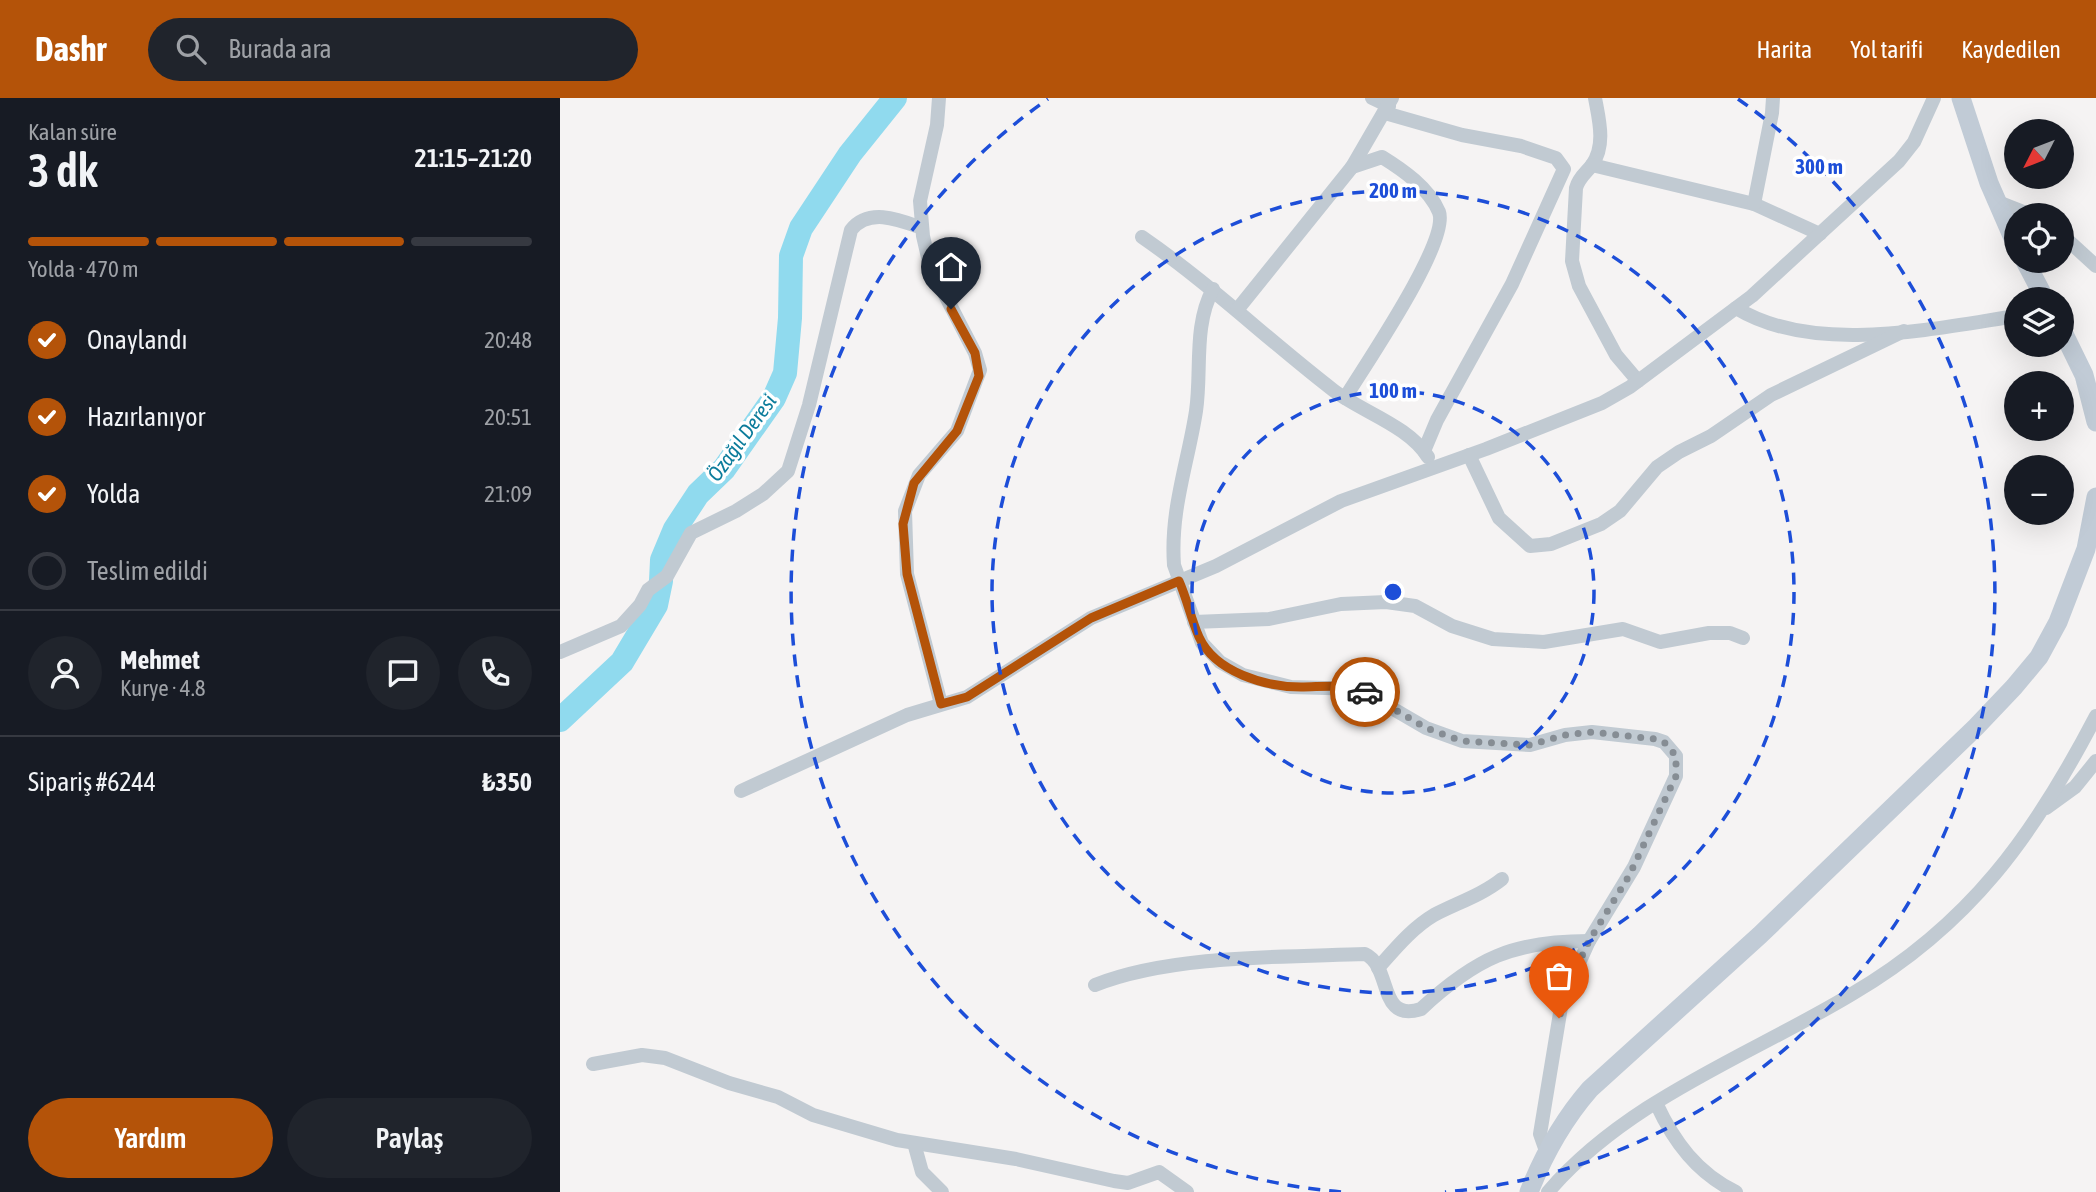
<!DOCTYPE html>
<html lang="tr">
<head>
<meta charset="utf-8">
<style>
  body { margin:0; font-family:"Asap Condensed",sans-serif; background:#20242c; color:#f1f3f6; height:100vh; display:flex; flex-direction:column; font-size:26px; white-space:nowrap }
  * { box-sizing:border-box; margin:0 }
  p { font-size:23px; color:#9ea1a6 }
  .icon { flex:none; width:38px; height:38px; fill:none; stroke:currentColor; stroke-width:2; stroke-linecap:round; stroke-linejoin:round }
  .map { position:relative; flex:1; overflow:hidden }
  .sheet { display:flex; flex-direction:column; background:#171b24; width:560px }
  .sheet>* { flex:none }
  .needle { width:46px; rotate:228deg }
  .buttons { position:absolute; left:1444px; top:21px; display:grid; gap:14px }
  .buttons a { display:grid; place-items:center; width:70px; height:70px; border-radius:50%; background:#171b24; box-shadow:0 7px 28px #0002; font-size:35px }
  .pin { position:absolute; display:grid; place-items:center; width:60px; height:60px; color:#fff; margin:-72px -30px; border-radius:50% 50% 50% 0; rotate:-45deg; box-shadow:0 0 7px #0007 }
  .pin .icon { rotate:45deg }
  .courier { position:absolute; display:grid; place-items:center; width:70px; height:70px; margin:-35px; border:5px solid #b45309; border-radius:50%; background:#fff; color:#222; box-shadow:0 2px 9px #0007 }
  .overview em { font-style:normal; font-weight:600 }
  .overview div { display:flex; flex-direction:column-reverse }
  .overview { display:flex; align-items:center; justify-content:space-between; height:119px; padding:0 28px }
  h1 { font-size:46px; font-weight:600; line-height:52px }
  .bar { display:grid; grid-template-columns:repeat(4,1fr); gap:10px 7px; align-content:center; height:84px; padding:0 28px }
  .bar i { height:9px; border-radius:5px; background:#363941 }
  .bar .selected { background:#b45309 }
  .bar p { grid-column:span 4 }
  .line { display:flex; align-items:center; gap:18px; padding:0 28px; border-top:2px solid #363941 }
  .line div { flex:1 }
  .round { display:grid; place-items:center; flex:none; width:74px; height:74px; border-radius:37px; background:#20242c }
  ol { padding:0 28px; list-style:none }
  li { display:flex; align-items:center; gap:21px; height:77px }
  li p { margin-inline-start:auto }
  li .icon { padding:7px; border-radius:50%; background:#b45309; color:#fff; stroke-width:4 }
  li:last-child { color:#9ea1a6 }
  li i { width:38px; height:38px; border:4px solid #363941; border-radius:50% }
  .action { display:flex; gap:14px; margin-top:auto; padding:14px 28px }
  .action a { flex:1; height:80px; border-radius:42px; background:#b45309; color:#fff; font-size:28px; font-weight:600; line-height:80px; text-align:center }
  .action a+a { background:#20242c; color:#f1f3f6 }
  header { display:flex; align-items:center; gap:42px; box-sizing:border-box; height:98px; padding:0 35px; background:#b45309; color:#fff }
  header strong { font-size:33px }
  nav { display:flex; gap:38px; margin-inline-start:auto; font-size:24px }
  .search { width:490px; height:63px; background:#20242c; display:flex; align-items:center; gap:18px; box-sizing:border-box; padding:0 24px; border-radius:38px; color:#9ea1a6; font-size:26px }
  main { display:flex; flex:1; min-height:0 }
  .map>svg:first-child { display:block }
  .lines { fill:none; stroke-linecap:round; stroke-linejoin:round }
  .river { stroke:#90daee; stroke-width:24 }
  .street { stroke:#c1cad2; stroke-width:14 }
  .secondary { stroke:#c1cbd6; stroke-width:19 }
  .done { stroke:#868d94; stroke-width:7; stroke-dasharray:0 12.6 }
  .route { stroke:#b45309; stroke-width:9 }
  .ring { fill:none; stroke:#1d4ed8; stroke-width:3.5; stroke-dasharray:12 9 }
  .labels { text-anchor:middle; stroke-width:7; stroke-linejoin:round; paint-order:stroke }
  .water-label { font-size:21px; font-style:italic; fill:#0c7c9b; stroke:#fff }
  .centre { fill:#1d4ed8; stroke:#fff; stroke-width:3.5 }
  .ring-label { font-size:21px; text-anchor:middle; font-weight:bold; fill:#1d4ed8; stroke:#fff; stroke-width:7; stroke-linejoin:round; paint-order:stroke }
</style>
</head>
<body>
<header>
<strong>Dashr</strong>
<div class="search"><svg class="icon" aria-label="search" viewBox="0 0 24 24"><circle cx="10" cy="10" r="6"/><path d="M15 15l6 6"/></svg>Burada ara</div>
<nav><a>Harita</a><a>Yol tarifi</a><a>Kaydedilen</a></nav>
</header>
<main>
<section class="sheet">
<div class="overview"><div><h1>3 dk</h1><p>Kalan süre</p></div><em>21:15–21:20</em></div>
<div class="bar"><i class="selected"></i><i class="selected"></i><i class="selected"></i><i></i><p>Yolda · 470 m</p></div>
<ol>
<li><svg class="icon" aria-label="check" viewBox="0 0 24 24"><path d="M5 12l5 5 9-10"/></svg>Onaylandı<p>20:48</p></li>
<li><svg class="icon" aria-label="check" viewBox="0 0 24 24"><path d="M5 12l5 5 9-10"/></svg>Hazırlanıyor<p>20:51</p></li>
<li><svg class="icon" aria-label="check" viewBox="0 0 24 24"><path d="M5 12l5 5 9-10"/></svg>Yolda<p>21:09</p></li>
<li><i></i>Teslim edildi</li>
</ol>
<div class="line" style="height:126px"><a class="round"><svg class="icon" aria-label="person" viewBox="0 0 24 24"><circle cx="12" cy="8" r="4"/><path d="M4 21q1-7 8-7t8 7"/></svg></a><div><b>Mehmet</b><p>Kurye · 4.8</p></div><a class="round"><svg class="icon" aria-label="chat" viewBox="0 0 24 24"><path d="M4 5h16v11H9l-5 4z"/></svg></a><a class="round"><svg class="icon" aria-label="phone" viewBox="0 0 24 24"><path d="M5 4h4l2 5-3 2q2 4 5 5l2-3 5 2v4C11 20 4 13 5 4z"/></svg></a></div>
<div class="line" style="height:91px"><div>Sipariş #6244</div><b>₺350</b></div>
<div class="action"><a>Yardım</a><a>Paylaş</a></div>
</section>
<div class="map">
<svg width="1536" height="1094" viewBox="0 0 1536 1094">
  <rect width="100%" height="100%" fill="#f5f3f3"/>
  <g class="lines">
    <path class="river" d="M0,622L62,564L96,507L101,483L102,462L115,431L138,396L164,371L214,300L225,275L230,220L231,158L241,130L290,56L335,0"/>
    <g class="street">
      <path d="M379,0L377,27L360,103L363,138L370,168L415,255L420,272L397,333L359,377L345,413L347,476L381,606"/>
      <path d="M812,0L829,8"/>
      <path d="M1035,0C1039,22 1046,47 1032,67C1026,75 1019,79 1016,90L1012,163L1019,188L1056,257L1078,283"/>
      <path d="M825,15L902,37L961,48L996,60L1004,71L952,186L877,322L864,353"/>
      <path d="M1032,67L1194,106L1260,136"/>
      <path d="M1438,104L1471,117"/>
      <path d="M1194,106L1212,15L1213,0"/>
      <path d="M1502,137L1536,168"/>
      <path d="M582,139C649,185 708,242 773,292C802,314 849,328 868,359"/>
      <path d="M653,191C633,228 642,273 636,313C628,365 610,412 614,467L642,545L660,564L683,577L731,589L799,591L866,630L902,643L970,647L1005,637L1032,634L1095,641L1104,644L1116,658V678L1074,769L1029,843L1002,903L980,1036L986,1053"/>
      <path d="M1176,210C1253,257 1371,231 1456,218"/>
      <path d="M677,212L792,69L832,0"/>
      <path d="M785,300C803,270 890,144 879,114C869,90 843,72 822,59L792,69"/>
      <path d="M909,357L939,420L970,448L991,446L1041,426L1060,413L1097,369L1119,354L1151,338L1211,297L1344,233"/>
      <path d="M634,524L709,521L781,506L826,504L855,508L892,528L933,541L984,544L1063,531L1100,544L1149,535H1170L1183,540"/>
      <path d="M0,554L61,528L80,507L88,492L107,478L131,435L176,413L203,396L228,373L249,307L291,132C309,109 340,122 362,130"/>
      <path d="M181,693L347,617L407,599L531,520L656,468L781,403L926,351L1042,305L1070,289L1192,198L1339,63L1354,44L1374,0"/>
      <path d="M1486,710L1515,689L1536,663"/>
      <path d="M818,870C835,851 852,830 874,817C897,805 922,797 942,781"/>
      <path d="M535,887C610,857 723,859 805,856C833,869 817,925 861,911C916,860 953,843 1029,843"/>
      <path d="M33,966L82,957L105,960L169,985L218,999L253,1017L337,1042L456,1061L554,1083L568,1085L599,1074L627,1094"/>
      <path d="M1096,1005C1114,1044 1137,1075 1176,1094"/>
      <path d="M354,1045L362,1074L382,1094"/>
      <path d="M988,1094C1068,1001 1189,958 1292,896C1410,827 1474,737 1536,618"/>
    </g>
    <g class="secondary">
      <path d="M1401,0L1429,85L1456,147"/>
      <path d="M1465,163L1485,201"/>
      <path d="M1502,232L1524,277L1536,324"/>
      <path d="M969,1094C984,1056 1003,1022 1030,991L1200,837L1416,629L1454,589L1479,559L1498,524L1526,451L1536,399"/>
    </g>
  </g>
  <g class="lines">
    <path class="done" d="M805,594L866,630L902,643L970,647L1005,637L1032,634L1095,641L1104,644L1116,658V678L1069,778L1029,843L1009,886L999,920"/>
    <path class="route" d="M391,211L415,255L419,278L397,333L354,385L343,426L347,476L381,606L407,599L531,520L619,483C627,501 631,521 639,539C655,574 705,589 741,589C762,589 786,585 805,594"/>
  </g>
  <g class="ring">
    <circle cx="833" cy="494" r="201"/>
    <circle cx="833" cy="494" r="401"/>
    <path d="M781 1094A602 602 0 0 1 488 1M1178 1A602 602 0 0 1 885 1094"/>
  </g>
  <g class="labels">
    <g class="water-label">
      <text transform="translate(182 340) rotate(-54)" y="7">Özağıl Deresi</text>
    </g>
  </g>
  <circle cx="833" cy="494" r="10" class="centre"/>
  <g class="ring-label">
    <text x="1259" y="76">300 m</text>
    <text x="833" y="100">200 m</text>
    <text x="833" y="300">100 m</text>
  </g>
</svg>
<div class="buttons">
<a><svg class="needle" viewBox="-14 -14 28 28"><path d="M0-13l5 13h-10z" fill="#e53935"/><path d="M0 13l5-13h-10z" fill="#9ea1a6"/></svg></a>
<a><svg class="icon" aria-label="locate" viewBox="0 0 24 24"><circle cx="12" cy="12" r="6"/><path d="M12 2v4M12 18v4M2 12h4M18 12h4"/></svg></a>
<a><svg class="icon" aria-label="layers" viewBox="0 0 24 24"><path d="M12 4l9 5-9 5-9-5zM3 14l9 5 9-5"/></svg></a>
<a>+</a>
<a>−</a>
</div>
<div class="pin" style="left:999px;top:920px;background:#ea580c"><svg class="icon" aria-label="bag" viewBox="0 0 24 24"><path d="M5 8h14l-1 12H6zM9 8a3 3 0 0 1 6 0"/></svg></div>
<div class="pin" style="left:391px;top:211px;background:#1f2937"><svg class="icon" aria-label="home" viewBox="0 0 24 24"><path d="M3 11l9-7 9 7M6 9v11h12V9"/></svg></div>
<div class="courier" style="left:805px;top:594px"><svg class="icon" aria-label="car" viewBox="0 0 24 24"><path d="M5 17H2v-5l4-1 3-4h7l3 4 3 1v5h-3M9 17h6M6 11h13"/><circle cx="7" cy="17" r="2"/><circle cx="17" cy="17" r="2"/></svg></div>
</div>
</main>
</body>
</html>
